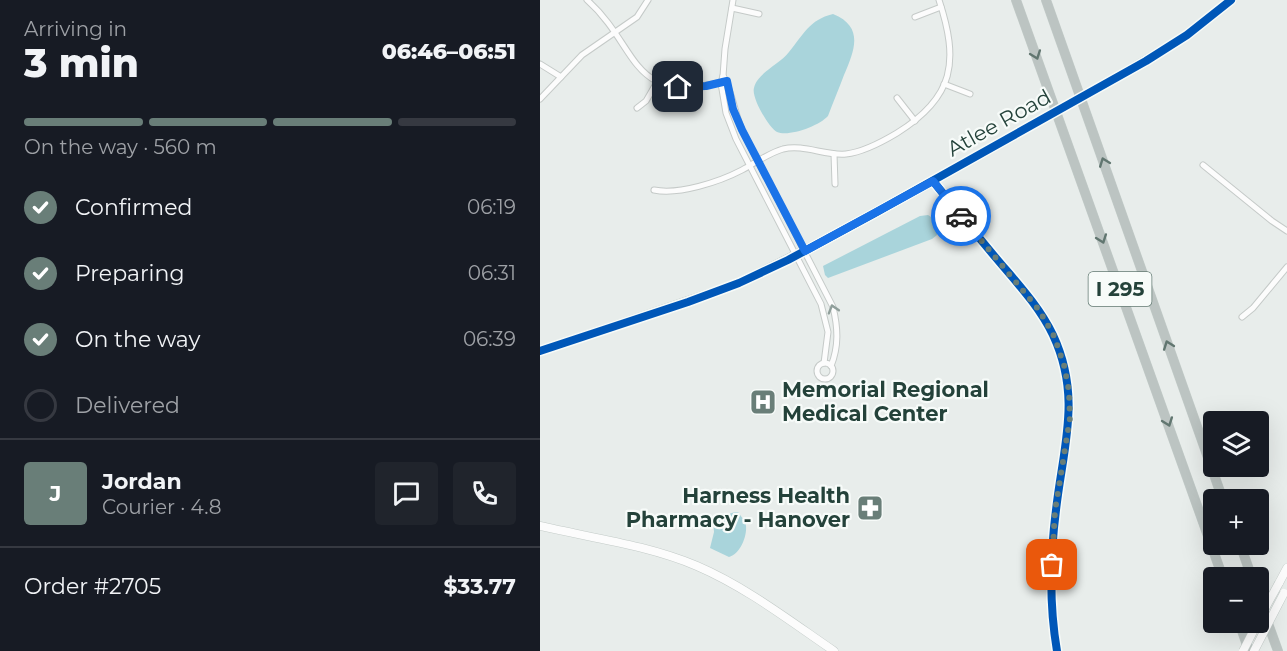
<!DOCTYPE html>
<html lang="en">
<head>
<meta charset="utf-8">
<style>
  body { margin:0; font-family:Montserrat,sans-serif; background:#20242c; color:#f1f3f6; height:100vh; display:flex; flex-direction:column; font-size:22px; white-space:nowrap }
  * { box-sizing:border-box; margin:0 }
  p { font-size:20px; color:#9ea1a6 }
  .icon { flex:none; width:33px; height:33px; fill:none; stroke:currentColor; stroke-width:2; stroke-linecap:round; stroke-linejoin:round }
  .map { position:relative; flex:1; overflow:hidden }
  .drawer { display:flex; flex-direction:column; background:#171b24; width:540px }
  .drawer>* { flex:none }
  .fabs { position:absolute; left:663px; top:411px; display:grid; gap:12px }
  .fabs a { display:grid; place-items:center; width:66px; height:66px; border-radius:6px; background:#171b24; box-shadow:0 6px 24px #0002; font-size:30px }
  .pin { position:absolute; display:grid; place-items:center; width:51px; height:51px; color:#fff; margin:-26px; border-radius:12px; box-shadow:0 3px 9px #0006 }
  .courier { position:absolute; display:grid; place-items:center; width:60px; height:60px; margin:-30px; border:4px solid #1a73e8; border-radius:50%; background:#fff; color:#222; box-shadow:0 2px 8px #0007 }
  .summary em { font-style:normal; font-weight:800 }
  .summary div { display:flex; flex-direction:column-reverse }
  .summary { display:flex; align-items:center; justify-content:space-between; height:102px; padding:0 24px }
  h1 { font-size:39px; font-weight:800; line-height:45px }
  .bar { display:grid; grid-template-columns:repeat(4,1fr); gap:9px 6px; align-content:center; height:72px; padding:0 24px }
  .bar i { height:8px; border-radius:4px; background:#363941 }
  .bar .active { background:#697e78 }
  .bar p { grid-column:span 4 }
  .line { display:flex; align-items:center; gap:15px; padding:0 24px; border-top:2px solid #363941 }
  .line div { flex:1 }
  .round { display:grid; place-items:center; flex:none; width:63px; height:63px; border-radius:6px; background:#20242c }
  ol { padding:0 24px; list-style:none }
  li { display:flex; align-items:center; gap:18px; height:66px }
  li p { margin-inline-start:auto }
  li .icon { padding:6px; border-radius:50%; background:#697e78; color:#fff; stroke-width:4 }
  li:last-child { color:#9ea1a6 }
  li i { width:33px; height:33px; border:3px solid #363941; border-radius:50% }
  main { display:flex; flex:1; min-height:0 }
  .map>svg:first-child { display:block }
  .water { fill:#a9d4db }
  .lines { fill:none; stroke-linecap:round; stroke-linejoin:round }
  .street-casing { stroke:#c5cac8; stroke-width:7 }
  .secondary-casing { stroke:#c3cbc8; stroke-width:9 }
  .highway-casing { stroke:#c3ccc9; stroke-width:10 }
  .street { stroke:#fcfcfc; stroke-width:5 }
  .secondary { stroke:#fcfcfc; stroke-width:8 }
  .highway { stroke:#bcc4c2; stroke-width:9 }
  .secondary-bridge-casing { stroke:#c3cbc8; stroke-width:9; stroke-linecap:butt }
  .secondary-bridge { stroke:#fcfcfc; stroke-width:8 }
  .cycleway-casing { stroke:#f7fbf9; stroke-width:11 }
  .cycleway { stroke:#0057b8; stroke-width:8 }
  .oneway { stroke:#617670 }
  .oneway2 { stroke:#909f9b }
  .done { stroke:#697e78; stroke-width:6; stroke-dasharray:0 10.8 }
  .route { stroke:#1a73e8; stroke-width:8 }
  .labels { text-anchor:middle; stroke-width:4.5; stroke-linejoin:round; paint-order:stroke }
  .shield { fill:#f7fbf9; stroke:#637a73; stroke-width:1.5 }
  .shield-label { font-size:20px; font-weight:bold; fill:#24423a }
  .street-label { font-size:21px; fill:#24423a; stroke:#f7fbf9 }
  .poi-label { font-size:21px; font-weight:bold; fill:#24423a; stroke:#f7fbf9; text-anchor:start }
</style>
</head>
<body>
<main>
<section class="drawer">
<div class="summary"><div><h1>3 min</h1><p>Arriving in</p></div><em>06:46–06:51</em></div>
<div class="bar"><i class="active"></i><i class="active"></i><i class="active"></i><i></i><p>On the way · 560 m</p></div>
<ol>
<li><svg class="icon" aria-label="check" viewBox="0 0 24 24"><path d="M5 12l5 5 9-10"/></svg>Confirmed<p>06:19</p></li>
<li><svg class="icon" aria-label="check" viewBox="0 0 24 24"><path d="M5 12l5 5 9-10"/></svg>Preparing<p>06:31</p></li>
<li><svg class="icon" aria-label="check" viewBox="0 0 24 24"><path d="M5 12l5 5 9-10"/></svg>On the way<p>06:39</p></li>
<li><i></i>Delivered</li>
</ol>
<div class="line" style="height:108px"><b class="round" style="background:#697e78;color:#fff">J</b><div><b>Jordan</b><p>Courier · 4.8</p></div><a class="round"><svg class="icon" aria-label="chat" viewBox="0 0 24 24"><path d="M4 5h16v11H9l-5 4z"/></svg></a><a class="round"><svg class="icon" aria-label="phone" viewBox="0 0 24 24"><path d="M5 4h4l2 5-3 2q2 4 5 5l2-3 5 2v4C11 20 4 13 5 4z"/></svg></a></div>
<div class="line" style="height:78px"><div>Order #2705</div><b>$33.77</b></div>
</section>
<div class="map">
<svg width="747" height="651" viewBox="0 0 747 651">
  <rect width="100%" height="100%" fill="#e8edeb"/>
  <g class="water">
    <path d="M293,14C325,27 314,51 304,75C299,89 293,102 288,116C279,126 249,137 237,132C229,128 211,97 214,88C217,73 240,64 249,52C264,34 269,20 293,14Z"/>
    <path d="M388,215C396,219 398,227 397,235L392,239L288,278L285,275L283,266L380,216Z"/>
    <path d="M195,512H198C201,517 206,521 206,526C207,537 200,554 189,557L170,548L174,532L173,519Z"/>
  </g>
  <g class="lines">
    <defs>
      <g id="street">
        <path d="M47,0C100,47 88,105 182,82"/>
        <path d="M193,0L185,49L183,76L181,83L186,113L196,139L281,304L288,332L284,363"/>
        <path d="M192,8L219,14"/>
        <path d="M375,17L401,7"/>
        <path d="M0,64L21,77"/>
        <path d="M183,76C190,84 196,117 202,130L293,307C298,328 299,346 291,366"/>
        <path d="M404,84L430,94"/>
        <path d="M357,98L375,121"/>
        <path d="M0,99L42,55L97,17L108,0"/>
        <path d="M97,108L106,101L117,82"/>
        <path d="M294,154L295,184"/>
        <path d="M663,165L732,221L747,231"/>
        <path d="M393,181C414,207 435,233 456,258C477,283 499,306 513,335C542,397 523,447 516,510C510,557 509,604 517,651"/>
        <path d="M114,190C139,195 179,182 202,170C215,163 229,153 243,149C264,144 285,156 306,154C324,152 342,142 357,133C415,97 419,61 399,0"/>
        <path d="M702,317L713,308L747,267"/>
        <circle cx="285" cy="371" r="8"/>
      </g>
      <g id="secondary">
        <path d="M565,84L647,35L691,0"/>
        <path d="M0,351L199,283L302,231L495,123"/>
        <path d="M0,526C52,538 107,545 157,566C206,587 250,621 294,651"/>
        <path d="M739,583L747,568"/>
      </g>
      <g id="highway">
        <path d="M476,0L683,578"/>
        <path d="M506,0L683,500"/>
        <path d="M700,544L712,578"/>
        <path d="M718,596L738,651"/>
        <path d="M699,622L709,651"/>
      </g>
    </defs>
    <use href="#street" class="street-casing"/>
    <use href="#secondary" class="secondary-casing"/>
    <use href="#highway" class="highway-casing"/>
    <use href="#street" class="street"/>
    <use href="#secondary" class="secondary"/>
    <use href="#highway" class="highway"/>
    <defs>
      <g id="secondary-bridge">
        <path d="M495,123L565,84"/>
        <path d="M718,621L739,583"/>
        <path d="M703,651L718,622"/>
        <path d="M714,651L744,593"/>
      </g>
    </defs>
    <use href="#secondary-bridge" class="secondary-bridge-casing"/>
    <use href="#secondary-bridge" class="secondary-bridge"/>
    <defs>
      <g id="cycleway">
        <path d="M393,181C414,207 435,233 456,258C477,283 499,306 513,335C542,397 523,447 516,510C510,557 509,604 517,651"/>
        <path d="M0,351L148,302L199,283L248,260L335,213L606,61L647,35L691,0"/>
      </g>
    </defs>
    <use href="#cycleway" class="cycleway-casing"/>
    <use href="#cycleway" class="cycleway"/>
  </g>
  <defs><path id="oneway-chevron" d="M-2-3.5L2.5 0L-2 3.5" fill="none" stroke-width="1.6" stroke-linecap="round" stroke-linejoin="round" transform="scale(1.5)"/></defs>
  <g class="oneway">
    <use href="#oneway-chevron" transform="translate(496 55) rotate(70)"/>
    <use href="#oneway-chevron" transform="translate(564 162) rotate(-111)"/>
    <use href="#oneway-chevron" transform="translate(562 239) rotate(70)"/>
    <use href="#oneway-chevron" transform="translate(628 345) rotate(-110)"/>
    <use href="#oneway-chevron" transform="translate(628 422) rotate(70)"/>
  </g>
  <use class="oneway2" href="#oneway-chevron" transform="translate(293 309) rotate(-107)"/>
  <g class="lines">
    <path class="done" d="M421,216L499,310L514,336L524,365L529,391L530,418L515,511L512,565"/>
    <path class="route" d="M138,87L166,86L187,81L193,109L202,130L265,251L393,181L421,216"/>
  </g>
  <defs>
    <symbol id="hospital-square" viewBox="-11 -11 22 22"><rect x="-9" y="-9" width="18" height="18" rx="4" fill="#697e78" stroke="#f7fbf9"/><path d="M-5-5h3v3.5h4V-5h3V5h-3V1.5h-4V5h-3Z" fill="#fff"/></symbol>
    <symbol id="pharmacy-square" viewBox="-11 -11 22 22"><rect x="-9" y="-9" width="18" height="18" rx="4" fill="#697e78" stroke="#f7fbf9"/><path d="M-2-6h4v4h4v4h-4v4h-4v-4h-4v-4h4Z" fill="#fff"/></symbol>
  </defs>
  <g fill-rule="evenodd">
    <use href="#hospital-square" x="208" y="387" width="30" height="30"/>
    <use href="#pharmacy-square" x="315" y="493" width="30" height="30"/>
  </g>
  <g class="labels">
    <rect class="shield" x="548.5" y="272" width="63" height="34" rx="4.5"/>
    <g class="shield-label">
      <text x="580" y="296">I 295</text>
    </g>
    <g class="street-label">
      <text transform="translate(459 123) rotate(-29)" y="7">Atlee Road</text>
    </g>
    <g class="poi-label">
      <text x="242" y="397">Memorial Regional<tspan x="242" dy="24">Medical Center</tspan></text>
      <text x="310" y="503" text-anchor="end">Harness Health<tspan x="310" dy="24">Pharmacy - Hanover</tspan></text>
    </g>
  </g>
</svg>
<div class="fabs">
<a><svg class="icon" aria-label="layers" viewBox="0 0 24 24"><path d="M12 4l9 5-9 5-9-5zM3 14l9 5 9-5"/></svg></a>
<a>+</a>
<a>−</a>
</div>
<div class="pin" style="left:512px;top:565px;background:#ea580c"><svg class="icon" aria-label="bag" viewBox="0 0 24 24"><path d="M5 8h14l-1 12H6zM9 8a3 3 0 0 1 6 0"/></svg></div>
<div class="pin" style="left:138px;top:87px;background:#1f2937"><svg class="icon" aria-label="home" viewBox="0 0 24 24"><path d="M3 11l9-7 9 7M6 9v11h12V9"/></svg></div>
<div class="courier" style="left:421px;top:216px"><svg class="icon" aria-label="car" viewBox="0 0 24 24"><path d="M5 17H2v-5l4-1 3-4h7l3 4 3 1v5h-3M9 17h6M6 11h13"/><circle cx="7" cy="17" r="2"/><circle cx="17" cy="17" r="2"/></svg></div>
</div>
</main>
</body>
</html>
